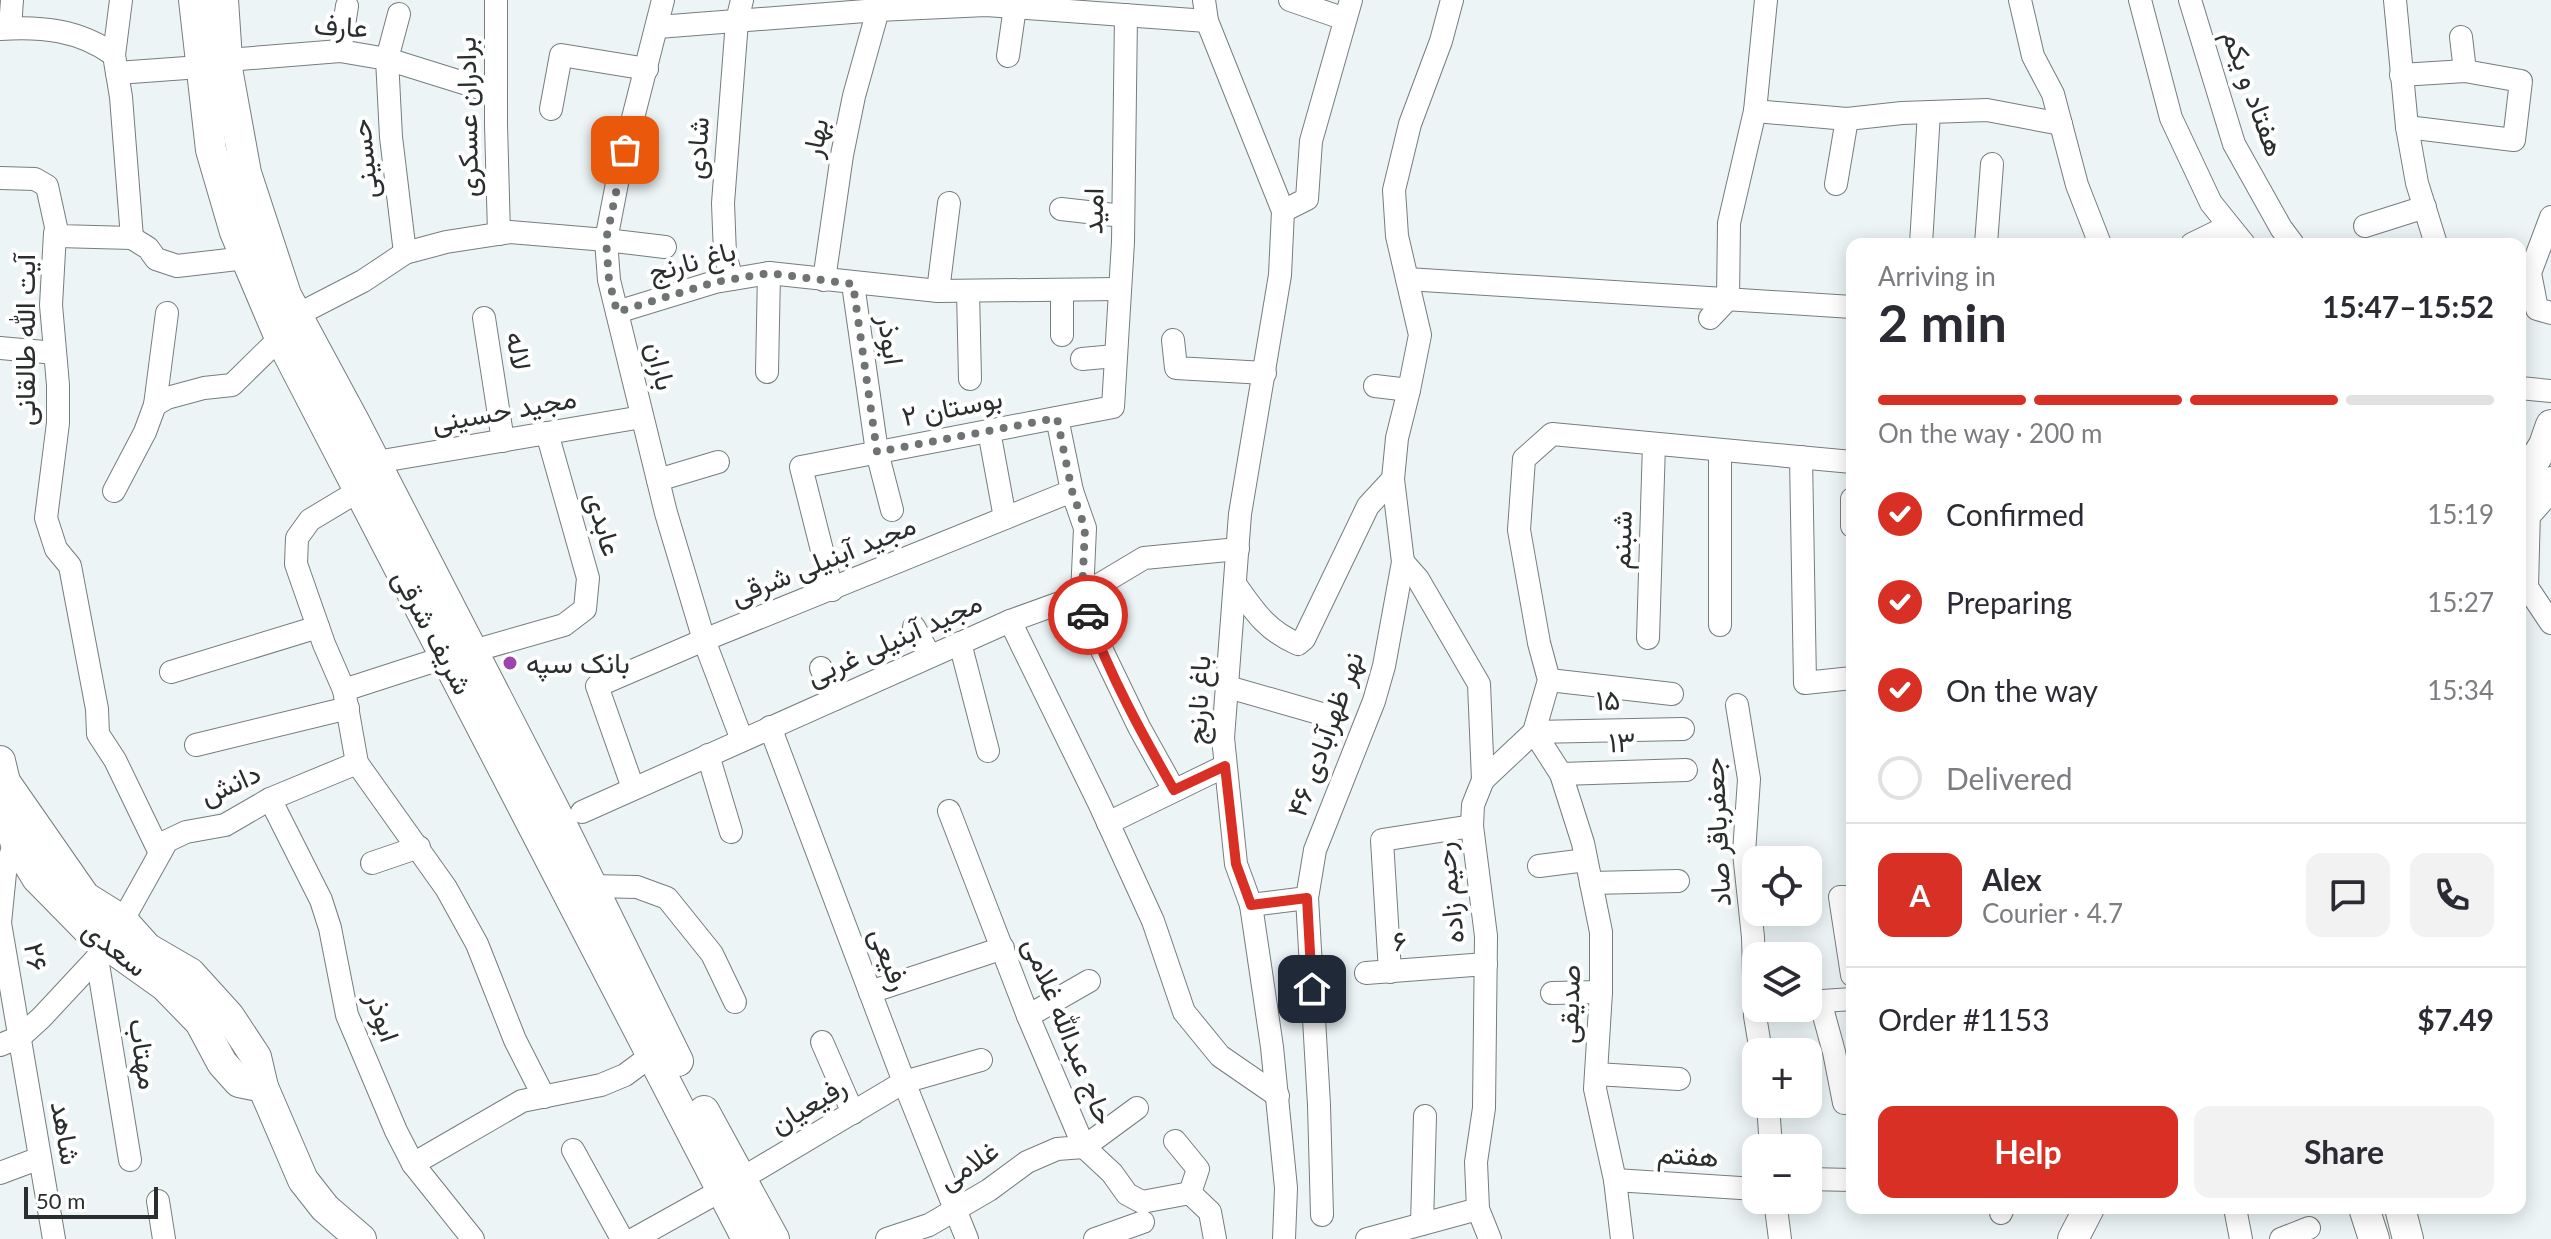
<!DOCTYPE html>
<html lang="en">
<head>
<meta charset="utf-8">
<style>
  body { margin:0; font-family:Lato,Vazirmatn,sans-serif; background:#f2f2f3; color:#2b2b33; height:100vh; display:flex; flex-direction:column; font-size:30px; white-space:nowrap }
  * { box-sizing:border-box; margin:0 }
  p { font-size:26px; color:#7c7c81 }
  .icon { flex:none; width:44px; height:44px; fill:none; stroke:currentColor; stroke-width:2; stroke-linecap:round; stroke-linejoin:round }
  .map { position:relative; flex:1; overflow:hidden }
  .side { position:absolute; left:1846px; top:238px; width:680px; height:976px; display:flex; flex-direction:column; background:#fff; border-radius:16px; box-shadow:0 4px 20px #0003 }
  .side>* { flex:none }
  .tools { position:absolute; left:1742px; top:846px; display:grid; gap:16px }
  .tools a { display:grid; place-items:center; width:80px; height:80px; border-radius:16px; background:#fff; box-shadow:0 4px 20px #0003; font-size:40px }
  .scale { position:absolute; left:24px; bottom:20px; width:134px; box-sizing:border-box; padding-left:8px; border:4px solid #2b2e2e; border-top:0; font-size:22px; line-height:28px; white-space:nowrap; color:#2b2e2e; -webkit-text-stroke:6px #fff; paint-order:stroke }
  .pin { position:absolute; display:grid; place-items:center; width:68px; height:68px; color:#fff; margin:-34px; border-radius:16px; box-shadow:0 4px 12px #0006 }
  .courier { position:absolute; display:grid; place-items:center; width:80px; height:80px; margin:-40px; border:6px solid #d93025; border-radius:50%; background:#fff; color:#222; box-shadow:0 2px 10px #0007 }
  .overview em { font-style:normal; font-weight:700 }
  .overview div { display:flex; flex-direction:column-reverse }
  .overview { display:flex; align-items:center; justify-content:space-between; height:136px; padding:0 32px }
  h1 { font-size:52px; font-weight:700; line-height:60px }
  .bar { display:grid; grid-template-columns:repeat(4,1fr); gap:12px 8px; align-content:center; height:96px; padding:0 32px }
  .bar i { height:10px; border-radius:6px; background:#e1e1e2 }
  .bar .current { background:#d93025 }
  .bar p { grid-column:span 4 }
  .line { display:flex; align-items:center; gap:20px; padding:0 32px; border-top:2px solid #e1e1e2 }
  .line div { flex:1 }
  .round { display:grid; place-items:center; flex:none; width:84px; height:84px; border-radius:16px; background:#f2f2f3 }
  ol { padding:0 32px; list-style:none }
  li { display:flex; align-items:center; gap:24px; height:88px }
  li p { margin-inline-start:auto }
  li .icon { padding:8px; border-radius:50%; background:#d93025; color:#fff; stroke-width:4 }
  li:last-child { color:#7c7c81 }
  li i { width:44px; height:44px; border:4px solid #e1e1e2; border-radius:50% }
  .cta { display:flex; gap:16px; margin-top:auto; padding:16px 32px }
  .cta a { flex:1; height:92px; border-radius:16px; background:#d93025; color:#fff; font-size:32px; font-weight:700; line-height:92px; text-align:center }
  .cta a+a { background:#f2f2f3; color:#2b2b33 }
  .map>svg:first-child { display:block }
  .lines { fill:none; stroke-linecap:round; stroke-linejoin:round }
  .street-casing { stroke:#767d7e; stroke-width:24 }
  .secondary-casing { stroke:#767d7e; stroke-width:32 }
  .street { stroke:#fff; stroke-width:22 }
  .secondary { stroke:#fff; stroke-width:30 }
  .done { stroke:#6f7374; stroke-width:8; stroke-dasharray:0 14.4 }
  .route { stroke:#d93025; stroke-width:10 }
  .poi-dot { fill:#9c44b0; stroke:#fff; stroke-width:3 }
  .labels { text-anchor:middle; stroke-width:8; stroke-linejoin:round; paint-order:stroke }
  .street-label { font-size:28px; fill:#2b2e2e; stroke:#fff }
  .poi-label { font-size:28px; fill:#2b2e2e; stroke:#fff; text-anchor:start }
</style>
</head>
<body>
<div class="map">
<svg width="2551" height="1239" viewBox="0 0 2551 1239">
  <rect width="100%" height="100%" fill="#ecf4f6"/>
  <g class="lines">
    <defs>
      <g id="street">
        <path d="M496,0V124L499,234"/>
        <path d="M663,0L619,173L606,240L609,280L666,513L704,640L742,740"/>
        <path d="M1204,0L1207,21L1283,211L1280,275L1240,514L1223,738L1236,864L1251,905L1272,1047L1286,1188L1284,1239"/>
        <path d="M1290,0L1345,19"/>
        <path d="M2020,0L2033,56L2053,94L2077,185L2100,244"/>
        <path d="M2140,0L2171,118L2211,203L2244,244"/>
        <path d="M2190,0L2234,144L2281,228L2293,244"/>
        <path d="M2395,0L2407,127L2417,183L2436,244"/>
        <path d="M399,14L387,59L391,137L405,253"/>
        <path d="M658,27L878,10L986,5L1207,21"/>
        <path d="M10,28L12,0"/>
        <path d="M0,29C41,26 80,30 114,55L121,97L132,238"/>
        <path d="M2461,37L2465,71"/>
        <path d="M340,51L347,6"/>
        <path d="M114,55L121,0"/>
        <path d="M1008,56L1015,7"/>
        <path d="M227,60L340,51L387,59L496,93"/>
        <path d="M117,73L200,67"/>
        <path d="M2401,75L2465,71L2521,81L2514,140L2407,127"/>
        <path d="M551,109L561,55L647,69"/>
        <path d="M1755,111L1847,119L1902,113L1987,110L2061,124"/>
        <path d="M0,178L35,179L47,186L58,236L132,238L148,248L156,259L177,266L246,258"/>
        <path d="M1836,184L1847,119"/>
        <path d="M1061,209L1123,216"/>
        <path d="M1283,211L1307,199L1311,141L1351,0"/>
        <path d="M2551,217L2530,273L2537,309L2551,313"/>
        <path d="M2365,226L2425,207"/>
        <path d="M55,233L51,305L58,385V423L46,518L56,549L70,566L97,709L98,734L115,760L160,853"/>
        <path d="M1921,244L1929,112"/>
        <path d="M1986,244L1992,164"/>
        <path d="M2192,244L2229,226"/>
        <path d="M732,279L725,255L723,203L737,21L742,0"/>
        <path d="M1407,279L1852,307"/>
        <path d="M824,280L842,155L854,96L878,10"/>
        <path d="M853,284L877,452L892,510"/>
        <path d="M938,291L949,203"/>
        <path d="M968,291L970,379"/>
        <path d="M617,312L715,282L769,273L938,291L1118,289"/>
        <path d="M297,315L363,281L405,253L446,242L510,232L606,240L665,247"/>
        <path d="M484,318L503,441"/>
        <path d="M1710,318L1728,299L1729,223L1755,111L1766,0"/>
        <path d="M1062,335V290"/>
        <path d="M1173,340L1176,368L1265,373"/>
        <path d="M0,348L55,353"/>
        <path d="M1082,359L1115,356"/>
        <path d="M767,372L769,273"/>
        <path d="M1375,386L1409,390"/>
        <path d="M2520,388L2551,391"/>
        <path d="M155,405L167,313"/>
        <path d="M1057,418L1072,491L1085,528L1082,595L1097,640L1139,727L1174,790"/>
        <path d="M989,431L1005,518"/>
        <path d="M1720,450V625"/>
        <path d="M1801,457L1805,683L1852,678"/>
        <path d="M376,462L642,417"/>
        <path d="M658,480L718,462"/>
        <path d="M360,490L310,520L297,538L296,564L324,644L344,690L357,763L446,888L477,944L515,1040L544,1097"/>
        <path d="M114,491L145,432L155,405L167,398L204,388L232,385L280,338"/>
        <path d="M1852,499V526"/>
        <path d="M2534,509L2529,510L2527,587L2551,623"/>
        <path d="M1403,562L1418,579L1479,684L1483,780L1473,805L1472,826L1486,936L1484,1108L1476,1162L1478,1209L1490,1239"/>
        <path d="M1235,584C1254,611 1267,631 1298,644L1304,639L1368,506L1393,479"/>
        <path d="M832,590L801,467L1113,407L1123,242L1126,15"/>
        <path d="M1010,621L1099,803L1153,921L1184,1012L1220,1056L1278,1096"/>
        <path d="M914,627L930,656"/>
        <path d="M1648,638L1654,444"/>
        <path d="M960,643L988,751"/>
        <path d="M473,651L564,625L585,609L588,578L547,433"/>
        <path d="M821,668L835,699"/>
        <path d="M171,672L318,627"/>
        <path d="M1549,680L1672,694"/>
        <path d="M1228,687L1329,716"/>
        <path d="M344,690L446,657"/>
        <path d="M1737,705L1749,779L1744,853L1753,937L1755,1016L1761,1052"/>
        <path d="M770,727L904,1082L967,1239"/>
        <path d="M1534,732L1561,774L1583,843L1601,932V992L1595,1089L1615,1180L1622,1239"/>
        <path d="M1534,732L1683,729"/>
        <path d="M196,745L348,708"/>
        <path d="M708,755L731,832"/>
        <path d="M1561,774L1686,770"/>
        <path d="M1483,780L1534,732L1549,680L1539,643L1519,530L1524,459L1552,434L1852,462"/>
        <path d="M633,788L597,686L704,640L1072,491"/>
        <path d="M270,799L321,900L330,928L347,1015L396,1131L413,1164L473,1239"/>
        <path d="M949,811L1028,1016L1084,1147L1112,1173L1127,1194L1142,1202L1190,1193L1210,1212L1215,1239"/>
        <path d="M582,812L1010,621L1082,595L1144,558L1238,549"/>
        <path d="M1108,823L1225,766"/>
        <path d="M15,841L5,873L0,923L54,1239"/>
        <path d="M372,863L419,847"/>
        <path d="M1539,866L1586,860"/>
        <path d="M1591,883L1678,881"/>
        <path d="M592,886L637,887L667,898L712,954L735,1002"/>
        <path d="M1852,897H1840L1852,975"/>
        <path d="M1251,905L1307,898"/>
        <path d="M97,958L130,1160"/>
        <path d="M1390,972L1382,840L1472,826"/>
        <path d="M1366,973L1486,964"/>
        <path d="M870,992L1003,948"/>
        <path d="M1552,993L1601,992"/>
        <path d="M1820,1001L1834,1052L1844,1103H1852"/>
        <path d="M1808,1002L1852,999"/>
        <path d="M1028,1016L1089,981"/>
        <path d="M822,1042L853,1113"/>
        <path d="M0,1045L20,1037L42,1017L109,945L167,841L186,832L225,825L270,799L357,763"/>
        <path d="M1596,1074L1679,1079"/>
        <path d="M1768,1104L1771,1148"/>
        <path d="M1175,1141L1198,1169L1190,1193"/>
        <path d="M573,1150L622,1239"/>
        <path d="M413,1164L522,1101L601,1085L625,1075L652,1055"/>
        <path d="M0,1173L40,1158"/>
        <path d="M741,1179L904,1082L981,1060"/>
        <path d="M1808,1179L1852,1180"/>
        <path d="M1615,1180L1756,1189"/>
        <path d="M1775,1200L1780,1239"/>
        <path d="M158,1201L164,1239"/>
        <path d="M2235,1208L2241,1239"/>
        <path d="M2001,1213L2003,1208"/>
        <path d="M1322,1215L1319,1105L1307,898L1315,850L1374,701L1384,666L1403,562L1393,479L1397,438L1409,390L1420,335L1397,236L1394,190L1410,124L1441,41L1452,0"/>
        <path d="M1422,1224L1425,1116"/>
        <path d="M634,1239L722,1190"/>
        <path d="M887,1239L929,1225L989,1190L1027,1162L1057,1149L1084,1147L1137,1108"/>
        <path d="M1095,1239L1143,1222"/>
        <path d="M1367,1239L1478,1209"/>
        <path d="M2281,1239L2309,1228"/>
      </g>
      <g id="secondary">
        <path d="M194,0L211,150L235,232L280,338L747,1239"/>
        <path d="M223,0L228,74L246,173L286,295L354,421L555,811L678,1061"/>
        <path d="M2520,484L2544,445L2551,425"/>
        <path d="M2520,520L2547,490L2551,482"/>
        <path d="M0,761L5,782L6,808L15,841L37,878L92,934L165,986L200,1022L222,1063L239,1082L263,1087"/>
        <path d="M5,782L85,897L122,920L147,948L190,973L229,1016L256,1057L263,1087L303,1180L325,1208L361,1239"/>
        <path d="M704,1111L774,1239"/>
        <path d="M2364,1208L2374,1239"/>
        <path d="M2400,1208L2408,1239"/>
        <path d="M2073,1239L2089,1208"/>
      </g>
    </defs>
    <use href="#street" class="street-casing"/>
    <use href="#secondary" class="secondary-casing"/>
    <use href="#street" class="street"/>
    <use href="#secondary" class="secondary"/>
  </g>
  <g class="lines">
    <path class="done" d="M625,150L606,240L609,280L617,312L715,282L769,273L853,284L877,452L1057,418L1072,491L1085,528L1082,595L1088,615"/>
    <path class="route" d="M1088,615C1110,676 1142,734 1174,790L1225,766L1236,864L1251,905L1307,898L1312,989"/>
  </g>
  <circle class="poi-dot" cx="510" cy="663" r="8"/>
  <g class="labels">
    <g class="street-label">
      <text transform="translate(341 26) rotate(3)" y="10">عارف</text>
      <text transform="translate(2254 93) rotate(70)" y="10">هفتاد و یکم</text>
      <text transform="translate(467 117) rotate(-91)" y="10">برادران عسکری</text>
      <text transform="translate(815 138) rotate(-79)" y="10">بهار</text>
      <text transform="translate(697 148) rotate(-86)" y="10">شادی</text>
      <text transform="translate(364 159) rotate(-96)" y="10">حسینی</text>
      <text transform="translate(1093 211) rotate(-89)" y="10">امید</text>
      <text transform="translate(692 261) rotate(-15)" y="10">باغ نارنج</text>
      <text transform="translate(25 340) rotate(-90)" y="10">آیت الله طالقانی</text>
      <text transform="translate(891 340) rotate(82)" y="10">ابوذر</text>
      <text transform="translate(519 351) rotate(81)" y="10">لاله</text>
      <text transform="translate(661 366) rotate(76)" y="10">باران</text>
      <text transform="translate(952 407) rotate(-11)" y="10">بوستان ۲</text>
      <text transform="translate(504 410) rotate(-10)" y="10">مجید حسینی</text>
      <text transform="translate(604 524) rotate(74)" y="10">عابدی</text>
      <text transform="translate(1621 540) rotate(-88)" y="10">شبنم</text>
      <text transform="translate(823 560) rotate(-22)" y="10">مجید آبنیلی شرقی</text>
      <text transform="translate(433 632) rotate(62)" y="10">شریف شرقی</text>
      <text transform="translate(894 639) rotate(-24)" y="10">مجید آبنیلی غربی</text>
      <text transform="translate(1198 700) rotate(-87)" y="10">باغ نارنج</text>
      <text transform="translate(1608 700) rotate(-1)" y="10">۱۵</text>
      <text transform="translate(1325 734) rotate(-70)" y="10">نهر ظهرآبادی ۴۶</text>
      <text transform="translate(1622 742) rotate(-2)" y="10">۱۳</text>
      <text transform="translate(230 784) rotate(-24)" y="10">دانش</text>
      <text transform="translate(1717 832) rotate(-93)" y="10">جعفرباقر صاد</text>
      <text transform="translate(1449 893) rotate(-96)" y="10">رحیم زاده</text>
      <text transform="translate(1400 941) rotate(-5)" y="10">۶</text>
      <text transform="translate(115 948) rotate(38)" y="10">سعدی</text>
      <text transform="translate(36 957) rotate(80)" y="10">۲۶</text>
      <text transform="translate(890 959) rotate(69)" y="10">رفیعی</text>
      <text transform="translate(1569 1004) rotate(-88)" y="10">صدیقی</text>
      <text transform="translate(383 1017) rotate(71)" y="10">ابوذر</text>
      <text transform="translate(1069 1031) rotate(68)" y="10">حاج عبدالله غلامی</text>
      <text transform="translate(144 1054) rotate(81)" y="10">مهتاب</text>
      <text transform="translate(808 1105) rotate(-31)" y="10">رفیعیان</text>
      <text transform="translate(66 1133) rotate(80)" y="10">شاهد</text>
      <text transform="translate(1688 1155) rotate(4)" y="10">هفتم</text>
      <text transform="translate(968 1165) rotate(-33)" y="10">غلامی</text>
    </g>
    <g class="poi-label">
      <text x="526" y="673">بانک سپه</text>
    </g>
  </g>
</svg>
<div class="tools">
<a><svg class="icon" aria-label="locate" viewBox="0 0 24 24"><circle cx="12" cy="12" r="6"/><path d="M12 2v4M12 18v4M2 12h4M18 12h4"/></svg></a>
<a><svg class="icon" aria-label="layers" viewBox="0 0 24 24"><path d="M12 4l9 5-9 5-9-5zM3 14l9 5 9-5"/></svg></a>
<a>+</a>
<a>−</a>
</div>
<div class="scale">50 m</div>
<div class="pin" style="left:625px;top:150px;background:#ea580c"><svg class="icon" aria-label="bag" viewBox="0 0 24 24"><path d="M5 8h14l-1 12H6zM9 8a3 3 0 0 1 6 0"/></svg></div>
<div class="pin" style="left:1312px;top:989px;background:#1f2937"><svg class="icon" aria-label="home" viewBox="0 0 24 24"><path d="M3 11l9-7 9 7M6 9v11h12V9"/></svg></div>
<div class="courier" style="left:1088px;top:615px"><svg class="icon" aria-label="car" viewBox="0 0 24 24"><path d="M5 17H2v-5l4-1 3-4h7l3 4 3 1v5h-3M9 17h6M6 11h13"/><circle cx="7" cy="17" r="2"/><circle cx="17" cy="17" r="2"/></svg></div>
<section class="side">
<div class="overview"><div><h1>2 min</h1><p>Arriving in</p></div><em>15:47–15:52</em></div>
<div class="bar"><i class="current"></i><i class="current"></i><i class="current"></i><i></i><p>On the way · 200 m</p></div>
<ol>
<li><svg class="icon" aria-label="check" viewBox="0 0 24 24"><path d="M5 12l5 5 9-10"/></svg>Confirmed<p>15:19</p></li>
<li><svg class="icon" aria-label="check" viewBox="0 0 24 24"><path d="M5 12l5 5 9-10"/></svg>Preparing<p>15:27</p></li>
<li><svg class="icon" aria-label="check" viewBox="0 0 24 24"><path d="M5 12l5 5 9-10"/></svg>On the way<p>15:34</p></li>
<li><i></i>Delivered</li>
</ol>
<div class="line" style="height:144px"><b class="round" style="background:#d93025;color:#fff">A</b><div><b>Alex</b><p>Courier · 4.7</p></div><a class="round"><svg class="icon" aria-label="chat" viewBox="0 0 24 24"><path d="M4 5h16v11H9l-5 4z"/></svg></a><a class="round"><svg class="icon" aria-label="phone" viewBox="0 0 24 24"><path d="M5 4h4l2 5-3 2q2 4 5 5l2-3 5 2v4C11 20 4 13 5 4z"/></svg></a></div>
<div class="line" style="height:104px"><div>Order #1153</div><b>$7.49</b></div>
<div class="cta"><a>Help</a><a>Share</a></div>
</section>
</div>
</body>
</html>
